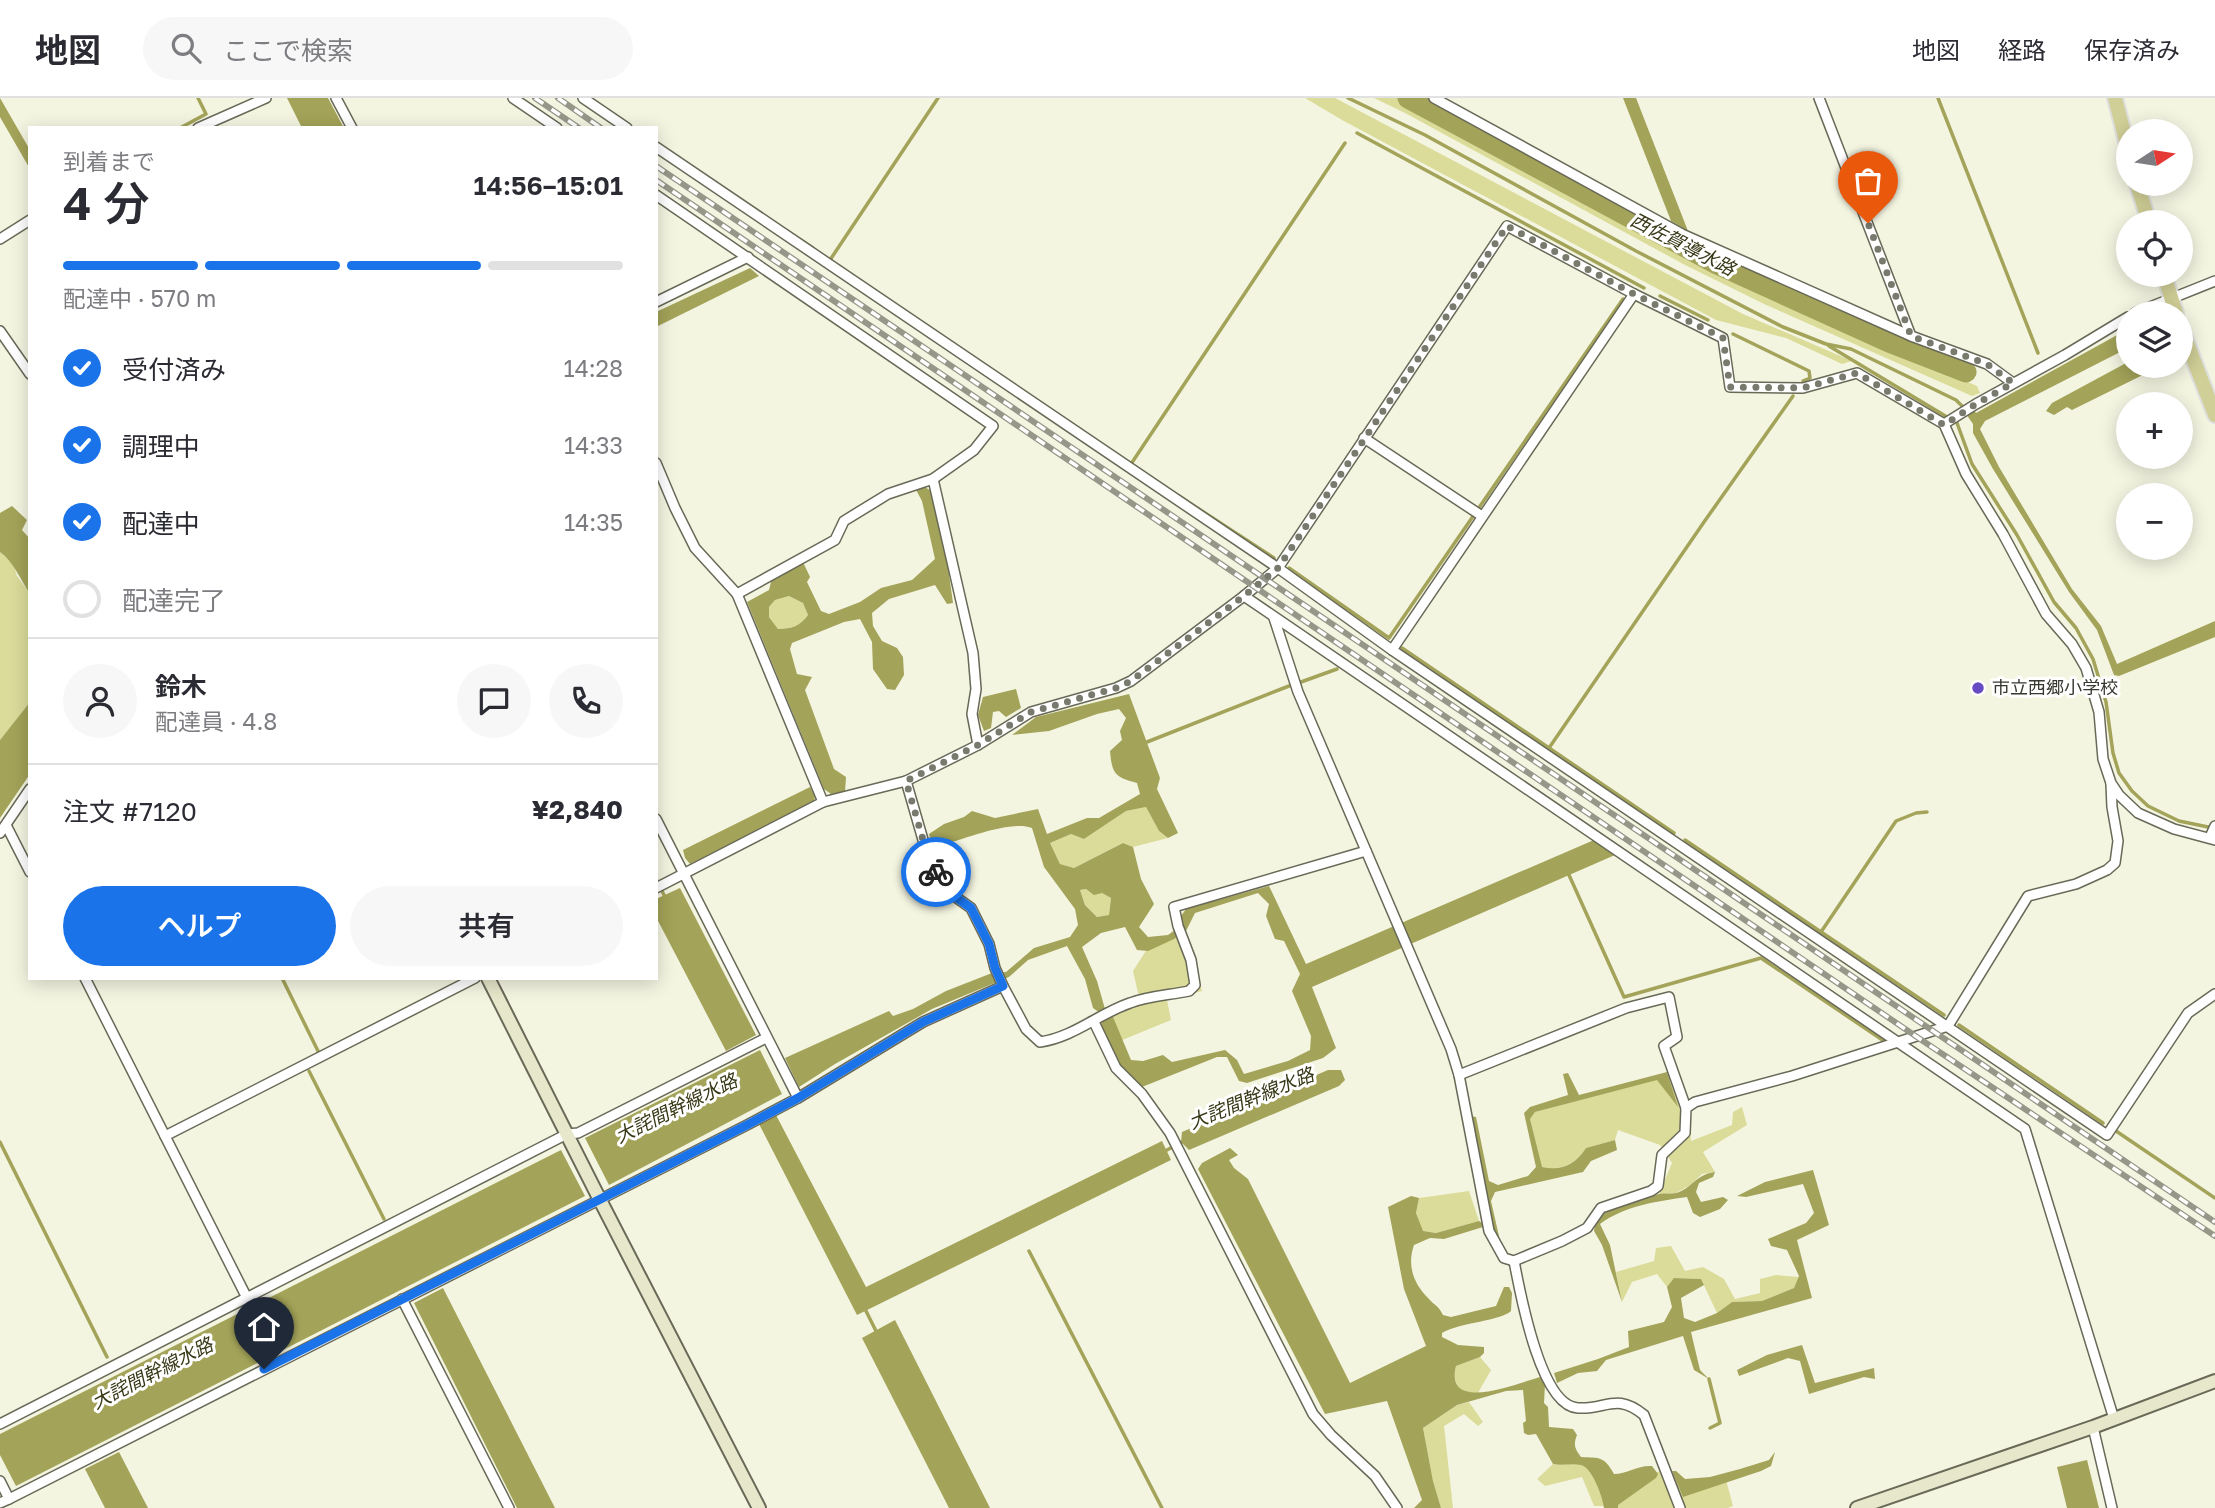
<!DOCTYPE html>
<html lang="ja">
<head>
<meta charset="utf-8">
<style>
  body { margin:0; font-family:"Golos Text","Noto Sans JP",sans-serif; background:#f7f7f7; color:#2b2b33; height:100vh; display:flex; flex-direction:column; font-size:26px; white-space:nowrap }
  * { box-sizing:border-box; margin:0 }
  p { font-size:23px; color:#7c7c81 }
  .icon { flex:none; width:38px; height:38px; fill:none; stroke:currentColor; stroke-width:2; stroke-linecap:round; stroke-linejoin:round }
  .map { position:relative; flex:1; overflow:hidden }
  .side { position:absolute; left:28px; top:28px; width:630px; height:854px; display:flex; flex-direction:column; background:#fff; border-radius:0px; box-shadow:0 4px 18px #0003 }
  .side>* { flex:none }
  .needle { width:46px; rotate:78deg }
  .controls { position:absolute; left:2116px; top:21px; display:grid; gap:14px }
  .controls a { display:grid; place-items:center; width:77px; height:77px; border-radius:50%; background:#fff; box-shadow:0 4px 18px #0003; font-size:35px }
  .pin { position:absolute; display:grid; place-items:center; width:60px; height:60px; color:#fff; margin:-72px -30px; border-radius:50% 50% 50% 0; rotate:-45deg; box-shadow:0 0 7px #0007 }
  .pin .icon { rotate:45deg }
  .courier { position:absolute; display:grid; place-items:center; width:70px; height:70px; margin:-35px; border:5px solid #1a73e8; border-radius:50%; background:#fff; color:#222; box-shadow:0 2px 9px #0007 }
  .summary em { font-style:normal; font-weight:600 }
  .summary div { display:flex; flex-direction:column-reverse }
  .summary { display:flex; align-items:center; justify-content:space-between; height:119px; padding:0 35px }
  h1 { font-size:46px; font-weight:600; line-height:52px }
  .bar { display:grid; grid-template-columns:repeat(4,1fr); gap:10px 7px; align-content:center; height:84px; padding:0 35px }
  .bar i { height:9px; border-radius:5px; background:#e1e1e2 }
  .bar .selected { background:#1a73e8 }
  .bar p { grid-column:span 4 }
  .line { display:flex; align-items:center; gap:18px; padding:0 35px; border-top:2px solid #e1e1e2 }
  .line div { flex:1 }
  .round { display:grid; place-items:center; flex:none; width:74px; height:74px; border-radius:37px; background:#f7f7f7 }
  ol { padding:0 35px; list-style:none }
  li { display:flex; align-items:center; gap:21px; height:77px }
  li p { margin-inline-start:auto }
  li .icon { padding:7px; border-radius:50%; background:#1a73e8; color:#fff; stroke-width:4 }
  li:last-child { color:#7c7c81 }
  li i { width:38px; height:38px; border:4px solid #e1e1e2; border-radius:50% }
  .action { display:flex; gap:14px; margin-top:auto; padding:14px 35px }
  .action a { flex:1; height:80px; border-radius:42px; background:#1a73e8; color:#fff; font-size:28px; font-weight:600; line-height:80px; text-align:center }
  .action a+a { background:#f7f7f7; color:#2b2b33 }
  header { display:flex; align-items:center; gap:42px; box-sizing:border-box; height:98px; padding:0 35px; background:#fff; border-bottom:2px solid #e1e1e2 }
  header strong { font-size:33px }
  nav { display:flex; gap:38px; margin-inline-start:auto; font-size:24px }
  .search { width:490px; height:63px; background:#f7f7f7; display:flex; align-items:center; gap:18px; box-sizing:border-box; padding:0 24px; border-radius:38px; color:#7c7c81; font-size:26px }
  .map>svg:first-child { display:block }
  .green { fill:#dbdc9a }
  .water { fill:#a3a359; fill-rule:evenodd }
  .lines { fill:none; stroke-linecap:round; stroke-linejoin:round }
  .stream { stroke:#a3a359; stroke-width:3.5 }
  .river { stroke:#a3a359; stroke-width:21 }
  .street-casing { stroke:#696958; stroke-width:12 }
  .secondary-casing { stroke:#696958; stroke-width:16 }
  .primary-casing { stroke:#dfdfde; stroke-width:18 }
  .street { stroke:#fff; stroke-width:9 }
  .secondary { stroke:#e7e7cb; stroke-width:12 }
  .primary { stroke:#d0cf97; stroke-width:14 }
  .rail-casing { stroke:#969789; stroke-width:6 }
  .rail { stroke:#fff; stroke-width:3.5; stroke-dasharray:10; stroke-linecap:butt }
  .done { stroke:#797a6e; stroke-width:7; stroke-dasharray:0 12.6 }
  .route { stroke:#1a73e8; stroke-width:9 }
  .poi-dot { fill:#674bc4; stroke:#fff; stroke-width:2.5 }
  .labels { text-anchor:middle; stroke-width:6; stroke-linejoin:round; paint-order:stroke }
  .poi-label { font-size:18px; fill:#373830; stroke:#fff; text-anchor:start }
  .water-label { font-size:19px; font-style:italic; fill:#383817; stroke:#fff }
</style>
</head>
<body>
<header>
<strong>地図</strong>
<div class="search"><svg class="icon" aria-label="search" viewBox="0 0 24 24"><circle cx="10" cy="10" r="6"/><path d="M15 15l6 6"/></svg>ここで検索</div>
<nav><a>地図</a><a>経路</a><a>保存済み</a></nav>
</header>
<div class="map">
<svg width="2215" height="1410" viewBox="0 0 2215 1410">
  <rect width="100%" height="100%" fill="#f4f5e1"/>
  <g class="green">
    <path d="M1305,0H1335L1743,216L1852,263L1842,266L1786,240L1716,222L1342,22Z"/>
    <path d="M1374,0H1397L1698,167L1977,288L1980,295L1972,298L1764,206L1685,167L1405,15Z"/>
    <path d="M0,454L13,465L17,478L30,496V604L0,642Z"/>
    <path d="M789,498L803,505L808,517C800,528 792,531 778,531L769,519V509L775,502Z"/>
    <path d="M1146,709L1159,733L1168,740L1133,749L1123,745L1074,770L1060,766L1050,745L1071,736L1084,741L1126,713Z"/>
    <path d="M1085,791L1102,795L1111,800L1109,817L1097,819L1085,807L1080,792Z"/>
    <path d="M1186,833L1202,893L1167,902L1171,922L1115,945L1100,911L1139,899L1133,873L1149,848Z"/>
    <path d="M1677,975L1689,1002L1691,1043L1732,1027L1733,1014L1742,1009L1747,1027L1703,1054L1715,1074L1702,1076L1689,1088L1676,1095L1659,1096L1672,1065L1660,1047L1618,1032L1615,1042L1586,1050C1575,1067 1560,1073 1541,1069L1530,1021L1535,1014Z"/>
    <path d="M1469,1093L1479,1123L1436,1135L1422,1133L1416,1115L1419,1100Z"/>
    <path d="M1671,1148L1685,1173L1703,1169L1724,1181L1735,1201L1760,1195V1181L1776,1177L1799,1179L1794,1190L1762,1203L1732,1204L1717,1215L1701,1181L1675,1180L1667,1189L1657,1176L1632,1184L1622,1204L1616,1174L1654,1163L1656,1150Z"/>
    <path d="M1480,1259L1491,1272L1478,1295H1464C1455,1287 1453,1280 1456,1268Z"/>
    <path d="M1469,1304L1483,1324L1478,1328L1464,1316L1444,1328L1453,1410H1441L1433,1383L1423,1330L1457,1307Z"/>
    <path d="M1553,1366C1563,1368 1573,1364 1583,1367C1592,1369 1603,1400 1604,1408H1594L1582,1379L1545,1388L1537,1381Z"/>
    <path d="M1668,1370L1687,1391L1726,1382L1733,1408L1728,1410H1614L1613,1391Z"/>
  </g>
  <g class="water">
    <path d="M0,0L30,52V71L0,19Z"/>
    <path d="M287,0H328L344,30H302Z"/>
    <path d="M1623,0H1636L1688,133L1671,123Z"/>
    <path d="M750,170L759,178L656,229V214Z"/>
    <path d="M2128,231V250L1985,323L1980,331L1999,369L2072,491L2101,528L2117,566L2215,523V539L2119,578L2114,577L2097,532L2069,494L1993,371L1973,335V326L1966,316L1973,311L1976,315Z"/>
    <path d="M2128,264V268H2161L2072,312L2067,309L2054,317L2046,313L2052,305Z"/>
    <path d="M922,387L931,393L947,462L953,505L947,506L935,487L889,501L872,515L873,528L882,543L897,550L903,559L904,577L895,592L887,591L873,571L872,544L860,521L844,524L792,545L790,551L797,576L812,579L805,592L834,671L846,679L845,694L831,696L824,691L747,504L769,492L772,480L803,464L810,479L807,484L821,513L829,516L860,504L881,490L912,482L935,461L922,403L915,390ZM789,498L803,505L808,517C800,528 792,531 778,531L769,519V509L775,502Z"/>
    <path d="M12,408L27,422L22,432L30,441V496C20,481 14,464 0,454V415Z"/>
    <path d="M1016,591L1021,610L1006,619L999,613L993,614L991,630L984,633L978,617L983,599Z"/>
    <path d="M1129,596L1160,680L1157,691L1178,735L1168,740L1159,733L1146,709L1126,713L1084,741L1071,736L1050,745L1060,766L1074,770L1123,745L1133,749L1141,781L1154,806L1139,829L1148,839L1168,837L1182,827L1181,818L1186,811L1269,788L1306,866L1594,742L1615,757L1312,889L1336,950L1323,960L1247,985L1239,983L1227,959H1217L1142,989L1118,965L1102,931L1100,915L1093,910L1085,881L1067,848L1028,862L1009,879L932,911L835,966L799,989L785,960L889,913L893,918L913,911L946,893L992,875L1006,874L1034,850L1070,839L1078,827L1075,811L1044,769L1032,730C1013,722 969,739 949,745L951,764L947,770L938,768L929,736L944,726L964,719L972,713L995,720L1038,711L1047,736L1087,720H1099L1140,696L1137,685C1115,679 1112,676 1110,653L1122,642L1120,633L1126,620L1119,611L1097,616L1049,633L1012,637L1036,619ZM1086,791L1094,797L1102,795L1111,800L1109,817L1097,819L1085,807L1080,792ZM1258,795L1269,806L1266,818L1275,841L1284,843L1300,876L1292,893L1311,938L1310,952L1288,963L1244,976L1237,962L1225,952L1172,964L1163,957L1143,963L1131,962L1113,919L1107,918L1097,883L1082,849L1101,835L1125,829L1137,852L1148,853L1174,841L1186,833L1195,815Z"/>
    <path d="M30,604V676L0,720V642Z"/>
    <path d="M810,689L815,698L814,704L690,766L685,760L683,752Z"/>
    <path d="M680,790L756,937L726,953L656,819V801Z"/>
    <path d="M760,952L782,996L609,1087L585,1040Z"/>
    <path d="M1328,972H1341L1345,982L1339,988L1189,1052L1181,1044L1182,1034Z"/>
    <path d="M1667,974L1678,1009L1657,982L1535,1014L1530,1021L1542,1069C1561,1073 1575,1067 1586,1050L1615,1042L1617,1052L1591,1063L1583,1074L1495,1094L1491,1103L1501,1147L1491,1123L1470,1018L1476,1019L1489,1083L1498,1087L1528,1078L1536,1069L1524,1015L1530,1009L1568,997L1563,976L1568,975L1579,997Z"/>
    <path d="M776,1017L866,1189L1162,1043L1171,1062L857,1217L759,1026Z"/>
    <path d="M1230,1050L1238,1057L1229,1062L1234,1070L1248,1081L1350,1285L1426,1248L1404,1191L1388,1109L1411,1098L1419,1100L1416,1115L1423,1133L1436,1135L1479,1123L1484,1126L1483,1129L1444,1141L1430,1140L1414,1147C1407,1167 1413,1185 1428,1200C1435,1208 1438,1207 1443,1217L1451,1219L1496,1208L1504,1189H1509L1512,1195L1511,1213C1501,1223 1461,1224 1442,1235V1239L1458,1247L1484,1249V1255L1480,1259L1456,1268C1444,1316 1518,1285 1540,1279L1545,1286L1544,1305L1548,1309L1549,1329L1573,1331L1577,1337C1573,1347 1575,1351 1581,1359C1600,1360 1604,1358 1614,1376C1627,1376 1638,1367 1652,1368L1658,1376L1656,1380L1618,1407V1410H1604C1603,1400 1592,1369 1581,1367C1572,1365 1562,1368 1553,1366L1536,1336L1528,1337L1524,1335L1523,1325L1526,1323L1523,1292L1506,1293L1457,1307L1423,1330L1433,1383L1441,1410H1414L1422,1402L1387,1303L1325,1316L1198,1071L1202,1065Z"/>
    <path d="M561,1052L585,1098L16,1388L0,1357V1336Z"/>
    <path d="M1813,1072L1829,1127L1797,1142L1812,1200L1691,1234L1700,1272L1709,1281L1694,1272L1683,1238L1606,1262L1597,1273L1578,1275L1557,1285L1554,1275L1598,1261L1629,1249L1628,1233L1664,1224L1672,1209L1667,1189L1674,1180L1701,1181L1704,1187L1681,1200L1684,1220L1695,1224L1717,1215L1732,1204L1762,1203L1794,1190L1799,1178L1787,1152L1771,1148L1768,1141L1806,1125L1814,1115L1803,1086L1746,1099L1737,1098L1765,1084Z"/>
    <path d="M1715,1074L1713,1079L1699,1085L1696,1094L1701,1104L1723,1099L1728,1102L1720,1111L1700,1119L1693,1115L1687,1099C1658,1103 1624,1108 1600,1126L1610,1147L1622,1204L1602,1147L1594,1133L1596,1121C1611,1109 1639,1100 1659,1096C1664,1095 1670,1096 1676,1095C1692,1091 1694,1077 1715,1074Z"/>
    <path d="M443,1190L555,1410H517L414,1205Z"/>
    <path d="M895,1222L990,1410H949L862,1240Z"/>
    <path d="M1802,1247L1815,1285L1874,1270L1875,1281L1864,1279L1809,1296L1800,1263L1788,1260L1739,1278L1737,1272L1767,1257Z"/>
    <path d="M119,1354L148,1410H105L85,1371Z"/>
    <path d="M1775,1354L1771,1368L1761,1373L1683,1399L1672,1373H1676L1685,1381L1710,1379L1740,1371L1769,1362Z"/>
    <path d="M2087,1362L2099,1410H2067L2057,1369Z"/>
  </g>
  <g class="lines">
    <g class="stream">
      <path d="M1348,0L1425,37L1636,153L1783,229L1826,246L1851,251L1956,302L1966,312"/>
      <path d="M1938,0L2038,255"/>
      <path d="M180,30L206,16L198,0"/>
      <path d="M1357,35L1644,190"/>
      <path d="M787,133L813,150"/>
      <path d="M830,162L938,0"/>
      <path d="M1660,198L1708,222"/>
      <path d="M1733,236L1809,273L1810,280L1803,283"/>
      <path d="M1829,248L1957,325L1972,366L2017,437L2054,504L2076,530L2093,561L2106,604L2113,655L2119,675L2132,693L2148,708L2179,723L2213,730"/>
      <path d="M1131,366L1345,45"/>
      <path d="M1179,398L1274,460"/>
      <path d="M1289,470L1389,540L1623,201"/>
      <path d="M1402,550L1674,735"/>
      <path d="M1301,584L1337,571"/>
      <path d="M1147,644L1289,588"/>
      <path d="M1549,650L1704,424L1793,298"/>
      <path d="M1685,742L1944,917"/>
      <path d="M1569,777L1624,899L1761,860L1884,943"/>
      <path d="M656,781L666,801"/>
      <path d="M1821,834L1896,723L1916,715L1927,714"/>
      <path d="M282,880L318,953"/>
      <path d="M1959,927L2103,1025"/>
      <path d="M309,973L384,1121"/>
      <path d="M2116,1033L2215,1100"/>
      <path d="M0,1044L107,1259"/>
      <path d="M1165,1053L1186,1042"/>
      <path d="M1029,1153L1162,1410"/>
      <path d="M865,1211L877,1235"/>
      <path d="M1709,1281L1720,1325L1710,1330"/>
    </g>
    <path class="river" d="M1408,0L1717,166L1889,244L1966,274"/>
    <defs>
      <g id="street">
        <path d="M336,0L352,30"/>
        <path d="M513,0L557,30"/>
        <path d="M583,0L627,30"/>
        <path d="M1434,0L1682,136L1911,238L1987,266L2013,285"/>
        <path d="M1819,0L1911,238"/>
        <path d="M198,30L266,0"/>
        <path d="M656,49L1278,470L1392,552L2107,1037L2188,915L2215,896"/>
        <path d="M656,97L993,328L974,352L933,381L888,396L844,423L835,442L737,496"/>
        <path d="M0,141L30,122"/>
        <path d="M656,204L748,159"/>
        <path d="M2135,215L2215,183"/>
        <path d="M0,233L30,276"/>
        <path d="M1944,326L1976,306L2065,257L2128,219"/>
        <path d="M1364,340L1482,418"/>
        <path d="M656,365L675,410L695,450L737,496L823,704"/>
        <path d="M933,381L973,555L976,591L972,616L978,647"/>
        <path d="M1244,498L2025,1031L2114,1321"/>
        <path d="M1274,520L1298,594L1451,951L1459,977L1489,1133L1504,1160L1514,1163L1562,1143L1587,1130L1601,1110L1651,1093L1658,1088L1662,1057L1685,1035L1686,1010L1695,1004L1792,978L1948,928L2028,798L2076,786L2107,772L2115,765L2118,743L2112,709L2111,686"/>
        <path d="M1392,552L1634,196"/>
        <path d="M906,683L930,766L950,795L971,810L989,846L995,870L1003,888L1026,931L1040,944C1074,939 1098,916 1130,905C1148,898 1170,897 1189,893L1195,887L1191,862L1178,828L1174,809L1366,753"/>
        <path d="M656,721L798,1000"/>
        <path d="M6,727L30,774"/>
        <path d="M0,735L30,691"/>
        <path d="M2210,739L2215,728"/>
        <path d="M656,790L823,704L906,683L978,647L1031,614L1116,590L1131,583L1244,498L1278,470L1507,128L1634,196L1723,240L1730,289L1803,290L1857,275L1944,326L1966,376L2003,436L2046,516L2072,546L2086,570L2099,614L2103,661L2111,685L2119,697L2138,715L2174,731L2215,742"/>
        <path d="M85,880L247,1200"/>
        <path d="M1094,924L1116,970L1142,996L1170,1035L1313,1316L1331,1337L1375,1378L1397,1410"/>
        <path d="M1459,977L1626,910L1669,899L1677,939L1664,948L1686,1010"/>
        <path d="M165,1038L475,880"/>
        <path d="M1514,1163C1520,1194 1540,1308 1578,1310C1606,1312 1616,1294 1644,1317L1680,1410"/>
        <path d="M402,1201L509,1410"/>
        <path d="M0,1326L567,1036L578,1035L766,940"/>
        <path d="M2093,1329L2112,1410"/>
        <path d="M0,1383L9,1401L0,1405"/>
        <path d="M9,1401L747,1027L798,1000L923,924L1003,888"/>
      </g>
      <g id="secondary">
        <path d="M488,880L600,1102L759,1410"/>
        <path d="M1857,1410L2093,1329L2215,1283"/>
      </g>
      <g id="primary">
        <path d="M2115,0L2128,51"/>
        <path d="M2137,86L2149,124"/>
        <path d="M2164,177L2176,215"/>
        <path d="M2180,227L2215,317"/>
      </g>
    </defs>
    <use href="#street" class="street-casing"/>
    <use href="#secondary" class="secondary-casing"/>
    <use href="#primary" class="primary-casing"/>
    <use href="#street" class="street"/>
    <use href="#secondary" class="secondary"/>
    <use href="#primary" class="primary"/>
    <defs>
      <g id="rail">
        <path d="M535,0L579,30"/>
        <path d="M558,0L601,30"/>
        <path d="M656,68L2215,1124"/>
        <path d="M656,82L1917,939L2215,1138"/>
      </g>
    </defs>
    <use href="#rail" class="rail-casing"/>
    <use href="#rail" class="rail"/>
  </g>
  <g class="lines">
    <path class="done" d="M936,774L930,766L906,683L978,647L1031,614L1116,590L1131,583L1244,498L1278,470L1507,128L1634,196L1723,240L1730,289L1803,290L1857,275L1944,327L1976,306L2013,285L1987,266L1911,238L1868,125"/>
    <path class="route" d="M264,1271L747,1027L798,1000L923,924L1003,888L995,870L989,846L971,810L950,795L936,774"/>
  </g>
  <circle class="poi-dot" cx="1978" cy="590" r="7"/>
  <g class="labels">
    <g class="poi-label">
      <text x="1992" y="596">市立西郷小学校</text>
    </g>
    <g class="water-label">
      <text transform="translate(1683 146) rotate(27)" y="7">西佐賀導水路</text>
      <text transform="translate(1251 1000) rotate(-22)" y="7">大詫間幹線水路</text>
      <text transform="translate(676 1010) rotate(-26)" y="7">大詫間幹線水路</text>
      <text transform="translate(152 1275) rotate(-27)" y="7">大詫間幹線水路</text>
    </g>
  </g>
</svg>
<div class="controls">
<a><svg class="needle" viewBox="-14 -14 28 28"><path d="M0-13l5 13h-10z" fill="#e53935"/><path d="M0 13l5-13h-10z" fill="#7c7c81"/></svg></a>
<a><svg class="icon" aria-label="locate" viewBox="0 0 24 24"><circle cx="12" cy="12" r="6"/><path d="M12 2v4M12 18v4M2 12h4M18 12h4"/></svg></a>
<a><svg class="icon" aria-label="layers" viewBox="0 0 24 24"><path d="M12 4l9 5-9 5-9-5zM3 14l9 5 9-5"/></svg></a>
<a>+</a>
<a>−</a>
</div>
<div class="pin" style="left:1868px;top:125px;background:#ea580c"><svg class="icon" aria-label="bag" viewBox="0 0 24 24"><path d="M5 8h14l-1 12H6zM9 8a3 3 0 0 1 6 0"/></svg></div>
<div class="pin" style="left:264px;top:1271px;background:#1f2937"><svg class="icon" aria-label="home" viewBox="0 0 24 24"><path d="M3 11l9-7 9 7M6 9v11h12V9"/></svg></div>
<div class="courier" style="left:936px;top:774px"><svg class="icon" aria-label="bike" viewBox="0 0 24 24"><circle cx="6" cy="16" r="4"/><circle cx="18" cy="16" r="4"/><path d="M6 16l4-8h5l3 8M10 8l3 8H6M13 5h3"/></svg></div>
<section class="side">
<div class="summary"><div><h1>4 分</h1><p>到着まで</p></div><em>14:56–15:01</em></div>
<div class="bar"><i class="selected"></i><i class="selected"></i><i class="selected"></i><i></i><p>配達中 · 570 m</p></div>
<ol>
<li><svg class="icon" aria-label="check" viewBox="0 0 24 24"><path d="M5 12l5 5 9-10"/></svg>受付済み<p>14:28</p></li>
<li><svg class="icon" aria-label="check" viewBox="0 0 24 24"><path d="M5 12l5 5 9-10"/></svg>調理中<p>14:33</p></li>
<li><svg class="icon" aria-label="check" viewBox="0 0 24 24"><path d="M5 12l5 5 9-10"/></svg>配達中<p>14:35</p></li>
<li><i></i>配達完了</li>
</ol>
<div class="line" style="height:126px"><a class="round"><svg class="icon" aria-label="person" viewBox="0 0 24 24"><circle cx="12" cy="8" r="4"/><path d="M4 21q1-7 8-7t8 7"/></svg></a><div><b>鈴木</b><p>配達員 · 4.8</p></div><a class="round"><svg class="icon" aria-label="chat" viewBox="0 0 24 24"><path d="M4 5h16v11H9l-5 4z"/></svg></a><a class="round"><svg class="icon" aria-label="phone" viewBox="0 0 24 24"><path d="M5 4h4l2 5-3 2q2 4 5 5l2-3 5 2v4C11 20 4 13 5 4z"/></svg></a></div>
<div class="line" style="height:91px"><div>注文 #7120</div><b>¥2,840</b></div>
<div class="action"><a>ヘルプ</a><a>共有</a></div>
</section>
</div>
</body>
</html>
